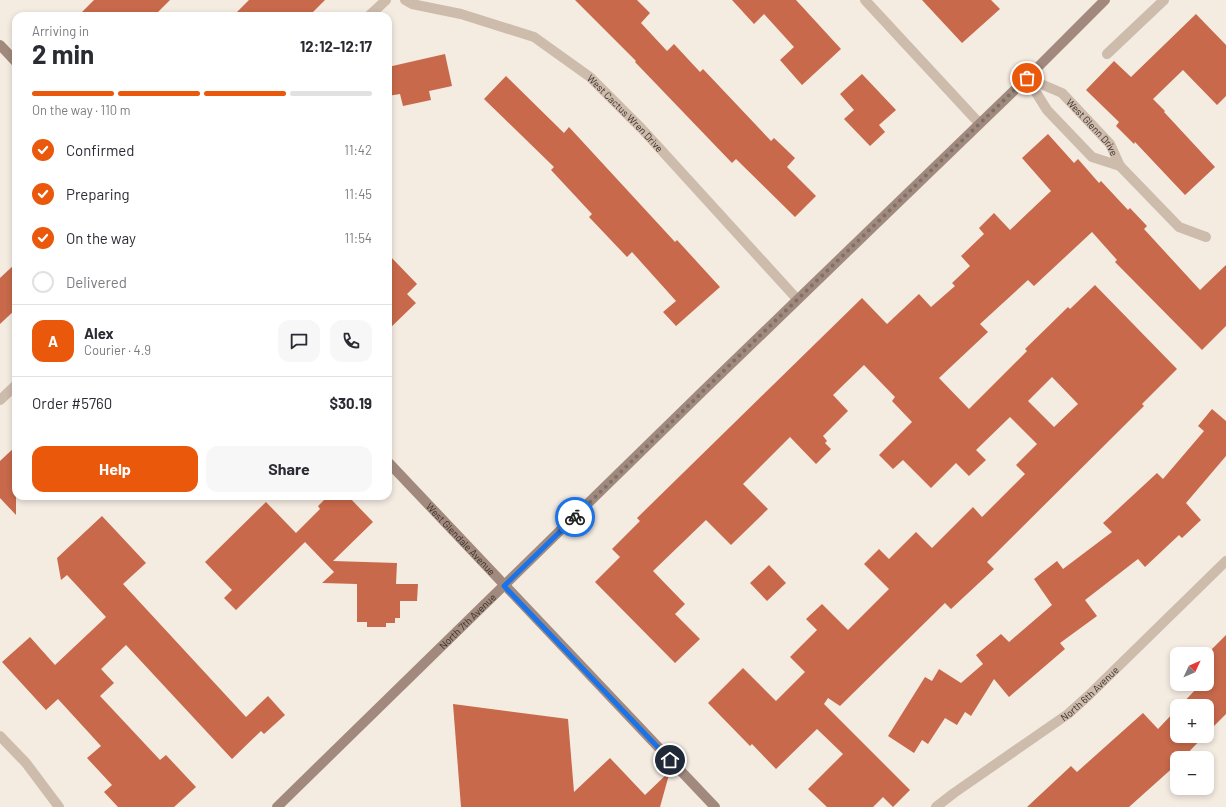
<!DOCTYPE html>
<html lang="en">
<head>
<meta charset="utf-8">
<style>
  body { margin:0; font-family:Barlow,sans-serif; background:#f7f7f7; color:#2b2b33; height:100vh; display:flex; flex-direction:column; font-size:15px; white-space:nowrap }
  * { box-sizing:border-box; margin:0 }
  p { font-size:13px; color:#7c7c81 }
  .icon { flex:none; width:22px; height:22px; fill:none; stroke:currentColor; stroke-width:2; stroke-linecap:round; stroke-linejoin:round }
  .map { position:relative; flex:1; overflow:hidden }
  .panel { position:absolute; left:12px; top:12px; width:380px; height:488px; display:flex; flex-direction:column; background:#fff; border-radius:12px; box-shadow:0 2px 6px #0003 }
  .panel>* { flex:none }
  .needle { width:26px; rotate:46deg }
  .controls { position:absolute; left:1170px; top:647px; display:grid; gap:8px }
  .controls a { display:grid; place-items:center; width:44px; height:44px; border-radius:8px; background:#fff; box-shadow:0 2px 6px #0003; font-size:20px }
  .pin { position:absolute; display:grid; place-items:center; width:34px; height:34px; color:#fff; margin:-17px; border:2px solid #fff; border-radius:50%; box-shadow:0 1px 4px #0007 }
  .courier { position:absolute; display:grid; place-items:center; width:40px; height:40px; margin:-20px; border:3px solid #1a73e8; border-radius:50%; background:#fff; color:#222; box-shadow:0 1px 5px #0007 }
  .summary em { font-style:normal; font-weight:700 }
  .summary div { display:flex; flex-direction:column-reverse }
  .summary { display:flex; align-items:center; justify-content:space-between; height:68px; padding:0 20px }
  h1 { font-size:26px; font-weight:700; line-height:30px }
  .bar { display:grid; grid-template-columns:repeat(4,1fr); gap:6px 4px; align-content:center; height:48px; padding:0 20px }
  .bar i { height:5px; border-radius:3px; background:#e1e1e2 }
  .bar .on { background:#ea580c }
  .bar p { grid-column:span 4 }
  .line { display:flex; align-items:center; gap:10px; padding:0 20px; border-top:1px solid #e1e1e2 }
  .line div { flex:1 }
  .round { display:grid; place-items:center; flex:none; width:42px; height:42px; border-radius:12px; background:#f7f7f7 }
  ol { padding:0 20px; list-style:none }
  li { display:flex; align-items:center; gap:12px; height:44px }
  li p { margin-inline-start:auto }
  li .icon { padding:4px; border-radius:50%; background:#ea580c; color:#fff; stroke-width:4 }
  li:last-child { color:#7c7c81 }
  li i { width:22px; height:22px; border:2px solid #e1e1e2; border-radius:50% }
  .cta { display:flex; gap:8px; margin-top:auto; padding:8px 20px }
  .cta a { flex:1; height:46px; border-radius:12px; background:#ea580c; color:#fff; font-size:16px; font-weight:700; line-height:46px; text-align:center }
  .cta a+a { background:#f7f7f7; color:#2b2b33 }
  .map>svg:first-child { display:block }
  .building { fill:#c8694b; fill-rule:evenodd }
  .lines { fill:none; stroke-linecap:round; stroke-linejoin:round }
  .street { stroke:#cdbbac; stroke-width:10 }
  .secondary { stroke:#a18a7d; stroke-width:10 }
  .done { stroke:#7c716b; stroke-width:4; stroke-dasharray:0 7.2 }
  .route { stroke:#1a73e8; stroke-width:5 }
  .labels { text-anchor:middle; stroke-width:3; stroke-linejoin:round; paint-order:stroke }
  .street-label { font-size:10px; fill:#3b302b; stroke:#fbf5ee }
</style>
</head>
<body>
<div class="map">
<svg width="1226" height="807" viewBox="0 0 1226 807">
  <rect width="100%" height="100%" fill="#f4ebe1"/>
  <g class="building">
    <path d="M94,0H170L154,16H78Z"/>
    <path d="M249,0H325L309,16H233Z"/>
    <path d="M575,0H637L650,13L641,23L667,51L674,44L700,72L703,69L771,141L774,138L795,158L787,167L816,196L795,217L736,159L732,163L635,62L636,61Z"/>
    <path d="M732,0H796L841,49L802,85L780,60L794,47L764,14L754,24Z"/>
    <path d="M922,0H991L1000,9L962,43Z"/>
    <path d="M1196,14L1226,45V96L1217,105L1183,70L1153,99L1165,111L1164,112L1215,167L1185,195L1135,142L1134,144L1116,126L1119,122L1086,90L1114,61L1131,77Z"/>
    <path d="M445,54L452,86L429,91L431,100L403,106L400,94L388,96V67Z"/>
    <path d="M862,74L896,110L879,125L885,132L870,146L844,119L854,110L840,94Z"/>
    <path d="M506,76L564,133L569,127L675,242L677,240L720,287L676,326L663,312L676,301L632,252L627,257L589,217L592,214L551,170L554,167L484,99Z"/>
    <path d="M1048,134L1074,163L1078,159L1099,183L1101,181L1128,210L1130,208L1147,226L1144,229L1200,290L1226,265V326L1202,350L1115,262L1117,260L1092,232L1034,286L1028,280L980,324L988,332L939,378L969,409L1027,351L1025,349L1068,307L1070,309L1095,285L1177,369L1142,404L1144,406L987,562L994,569L951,609L945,603L840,706L828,698L824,704L910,790L893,807L883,797L873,807H827L808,789L843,754L817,729L776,769L752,744L750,746L708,703L743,668L776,701L805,672L790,657L817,630L806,619L822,604L848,630L889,589L864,564L879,549L889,559L916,532L932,548L973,507L982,517L1025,474L1016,465L1037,444L1010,417L976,450L986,460L969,476L956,463L931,488L903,460L893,469L879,455L912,422L892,401L895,397L864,365L833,395L848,411L823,436L827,441L825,443L831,449L816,464L790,437L743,484L768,509L731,545L706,520L653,571L685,604L675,614L700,639L675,663L595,582L620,557L612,549L640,521L637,518L862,298L887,324L919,294L931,307L955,286L952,283L970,266L961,256L984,234L979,228L994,213L1010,230L1051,191L1022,158ZM1052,377L1078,404L1054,427L1028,401Z"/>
    <path d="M388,254L417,284L407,294L416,303L388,330Z"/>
    <path d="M16,263V309L0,324V278Z"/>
    <path d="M1212,409L1226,421V456L1186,503L1201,520L1182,538L1179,535L1145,567L1138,559L1085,600L1097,616L1060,643L1065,649L1009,697L994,679L971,716L965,712L957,725L945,718L928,744L922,740L914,753L888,736L925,677L932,681L939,669L961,683L983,664L976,655L1001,634L1009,642L1052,605L1034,579L1057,561L1063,569L1112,532L1103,523L1157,473L1163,479L1204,431L1198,426Z"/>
    <path d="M16,446V515L0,498V461Z"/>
    <path d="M328,496H348L373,522L333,561L397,563L396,584H418L417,601H400V618H395V623H386V627H367V622H357V584L322,583L334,572L305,542L236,610L224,598L232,590L205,562L266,502L296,533L320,509L318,506Z"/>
    <path d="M102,516L146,563L123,584L246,717L268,696L285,715L264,734L261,731L232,759L126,645L101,669L114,683L100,696L160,760L166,755L196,787L174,807H118L104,792L112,785L87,758L101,746L58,699L46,710L2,662L30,637L55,665L106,617L67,575L61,580L57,558Z"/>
    <path d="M769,565L786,583L767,601L750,583Z"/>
    <path d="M1226,635V714L1207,733V706H1180L1196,689L1191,684H1207V654H1198L1202,649L1207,654Z"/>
    <path d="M453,704L568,719L574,792L610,758L645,795L670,771L660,807H461Z"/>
    <path d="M1177,709V736H1204L1183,758H1177V764L1129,807H1027L1071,766L1077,772L1143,713L1158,729Z"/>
  </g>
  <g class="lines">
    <g class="street">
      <path id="s1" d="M405,0L412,4L461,14L534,37L590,77L642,129L797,299"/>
      <path d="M865,0L979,123"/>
      <path d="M369,16L386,0"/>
      <path d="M1107,54L1164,0"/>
      <path id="s2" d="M1027,78L1062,93L1110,144L1120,166L1179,227L1206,237"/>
      <path d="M1027,78L1047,110L1092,157L1120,166"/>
      <path d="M0,400L16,385"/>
      <path d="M0,736L26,763L59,807"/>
      <path id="s3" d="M936,807L954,793L1068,714L1089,695L1226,561"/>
    </g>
    <g class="secondary">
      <path d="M0,45L16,62"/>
      <path id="s4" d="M388,462L715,807"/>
      <path id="s5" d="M277,807L705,389L1027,78L1105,0"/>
    </g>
  </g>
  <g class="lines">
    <path class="done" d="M575,517L746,349L1027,78"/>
    <path class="route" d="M575,517L504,586L670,760"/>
  </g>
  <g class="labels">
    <g class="street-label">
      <text dy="4" stroke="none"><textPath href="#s1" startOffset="254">West Cactus Wren Drive</textPath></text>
      <text dy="4" stroke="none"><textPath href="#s2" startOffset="84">West Glenn Drive</textPath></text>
      <text dy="4" stroke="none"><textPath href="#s4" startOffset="106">West Glendale Avenue</textPath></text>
      <text dy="4" stroke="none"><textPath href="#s5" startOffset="266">North 7th Avenue</textPath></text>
      <text dy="4" stroke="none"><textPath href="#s3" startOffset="191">North 6th Avenue</textPath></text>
    </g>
  </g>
</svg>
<div class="controls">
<a><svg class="needle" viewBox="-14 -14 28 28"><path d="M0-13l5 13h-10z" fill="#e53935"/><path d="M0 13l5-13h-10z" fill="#7c7c81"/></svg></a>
<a>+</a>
<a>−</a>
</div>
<div class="pin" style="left:1027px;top:78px;background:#ea580c"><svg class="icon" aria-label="bag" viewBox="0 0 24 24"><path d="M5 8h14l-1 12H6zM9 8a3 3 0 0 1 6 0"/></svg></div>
<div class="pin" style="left:670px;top:760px;background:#1f2937"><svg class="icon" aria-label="home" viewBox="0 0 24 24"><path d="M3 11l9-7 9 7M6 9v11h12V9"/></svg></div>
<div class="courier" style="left:575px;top:517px"><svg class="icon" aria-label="bike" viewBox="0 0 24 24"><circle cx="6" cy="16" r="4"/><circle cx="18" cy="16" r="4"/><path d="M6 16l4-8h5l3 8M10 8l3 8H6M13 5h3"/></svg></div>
<section class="panel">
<div class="summary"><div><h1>2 min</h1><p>Arriving in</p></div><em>12:12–12:17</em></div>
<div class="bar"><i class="on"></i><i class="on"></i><i class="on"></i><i></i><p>On the way · 110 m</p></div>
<ol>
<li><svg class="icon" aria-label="check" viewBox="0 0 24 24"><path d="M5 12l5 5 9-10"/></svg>Confirmed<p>11:42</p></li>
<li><svg class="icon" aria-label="check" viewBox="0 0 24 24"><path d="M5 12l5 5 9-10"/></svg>Preparing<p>11:45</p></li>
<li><svg class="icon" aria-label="check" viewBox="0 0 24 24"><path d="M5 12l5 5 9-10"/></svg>On the way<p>11:54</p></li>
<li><i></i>Delivered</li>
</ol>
<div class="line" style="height:72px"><b class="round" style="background:#ea580c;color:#fff">A</b><div><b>Alex</b><p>Courier · 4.9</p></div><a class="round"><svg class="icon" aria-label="chat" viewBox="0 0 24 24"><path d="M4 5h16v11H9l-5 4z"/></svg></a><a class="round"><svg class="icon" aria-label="phone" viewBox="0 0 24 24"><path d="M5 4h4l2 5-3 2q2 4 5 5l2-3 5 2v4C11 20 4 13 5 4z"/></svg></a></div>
<div class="line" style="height:52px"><div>Order #5760</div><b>$30.19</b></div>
<div class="cta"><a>Help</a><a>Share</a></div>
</section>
</div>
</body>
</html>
